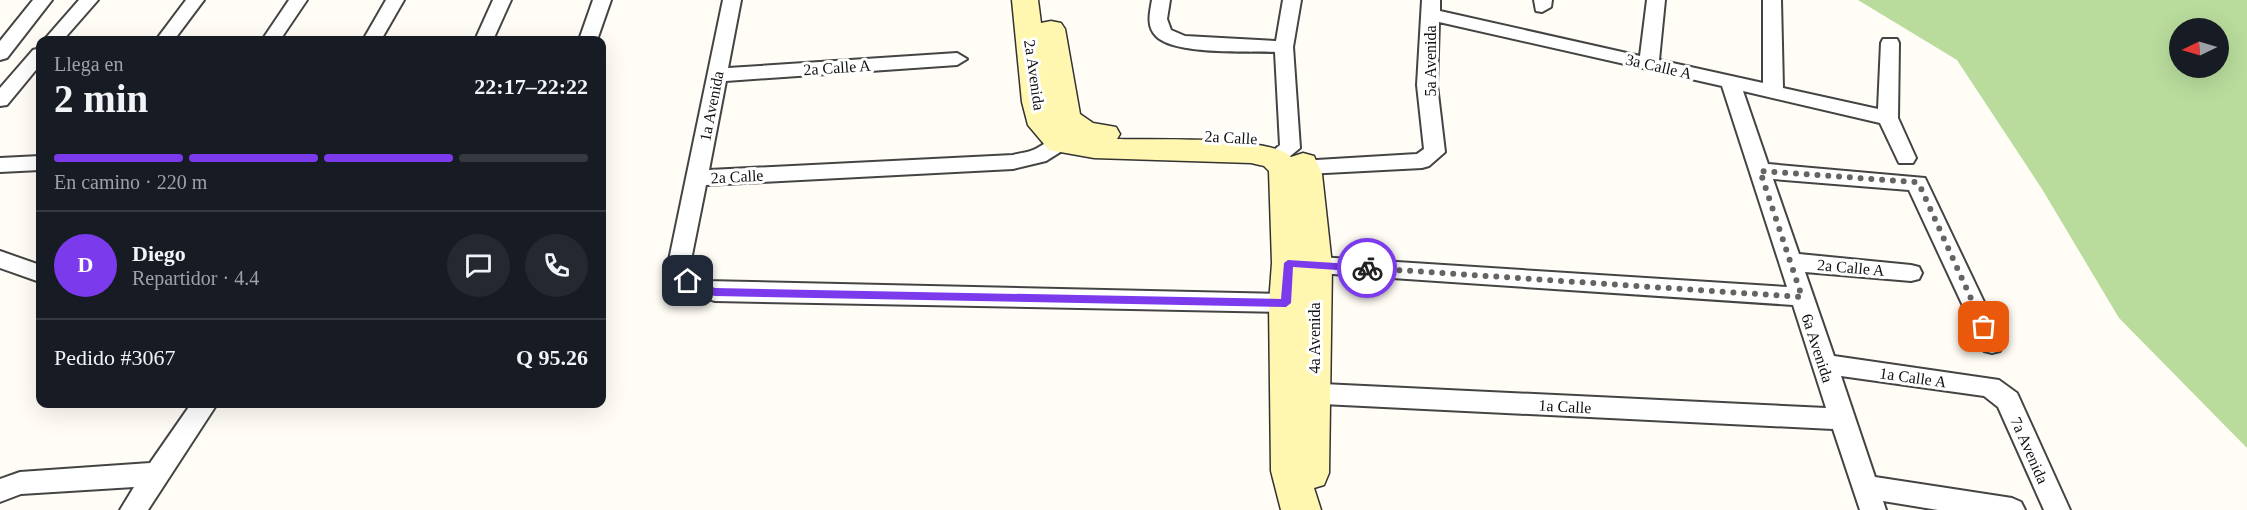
<!DOCTYPE html>
<html lang="es">
<head>
<meta charset="utf-8">
<style>
  body { margin:0; font-family:"Times New Roman",serif; background:#242831; color:#f1f3f6; height:100vh; display:flex; flex-direction:column; font-size:22px; white-space:nowrap }
  * { box-sizing:border-box; margin:0 }
  p { font-size:20px; color:#9ea1a6 }
  .icon { flex:none; width:33px; height:33px; fill:none; stroke:currentColor; stroke-width:2; stroke-linecap:round; stroke-linejoin:round }
  .map { position:relative; flex:1; overflow:hidden }
  .details { position:absolute; left:36px; top:36px; width:570px; height:372px; display:flex; flex-direction:column; background:#171b24; border-radius:12px; box-shadow:0 6px 24px #0002 }
  .details>* { flex:none }
  .needle { width:39px; rotate:265deg }
  .fabs { position:absolute; left:2169px; top:18px; display:grid; gap:12px }
  .fabs a { display:grid; place-items:center; width:60px; height:60px; border-radius:50%; background:#171b24; box-shadow:0 6px 24px #0002; font-size:30px }
  .pin { position:absolute; display:grid; place-items:center; width:51px; height:51px; color:#fff; margin:-26px; border-radius:12px; box-shadow:0 3px 9px #0006 }
  .courier { position:absolute; display:grid; place-items:center; width:60px; height:60px; margin:-30px; border:4px solid #7c3aed; border-radius:50%; background:#fff; color:#222; box-shadow:0 2px 8px #0007 }
  .headline em { font-style:normal; font-weight:800 }
  .headline div { display:flex; flex-direction:column-reverse }
  .headline { display:flex; align-items:center; justify-content:space-between; height:102px; padding:0 18px }
  h1 { font-size:39px; font-weight:800; line-height:45px }
  .bar { display:grid; grid-template-columns:repeat(4,1fr); gap:9px 6px; align-content:center; height:72px; padding:0 18px }
  .bar i { height:8px; border-radius:4px; background:#363941 }
  .bar .selected { background:#7c3aed }
  .bar p { grid-column:span 4 }
  .line { display:flex; align-items:center; gap:15px; padding:0 18px; border-top:2px solid #363941 }
  .line div { flex:1 }
  .round { display:grid; place-items:center; flex:none; width:63px; height:63px; border-radius:32px; background:#242831 }
  .map>svg:first-child { display:block }
  .forest { fill:#b9dc9c; fill-rule:evenodd }
  .lines { fill:none; stroke-linecap:round; stroke-linejoin:round }
  .street-casing { stroke:#444; stroke-width:4 }
  .secondary-casing { stroke:#333; stroke-width:3 }
  .street { fill:#fff; fill-rule:evenodd }
  .secondary { fill:#fff6b0; fill-rule:evenodd }
  .route { fill:#7c3aed }
  .done { stroke:#646461; stroke-width:6; stroke-dasharray:0 10.8 }
  .labels { text-anchor:middle; stroke-width:6; stroke-linejoin:round; paint-order:stroke }
  .street-label { font-size:16px; fill:#111; stroke:#fff }
</style>
</head>
<body>
<div class="map">
<svg width="2247" height="510" viewBox="0 0 2247 510">
  <rect width="100%" height="100%" fill="#fffdf5"/>
  <path class="forest" d="M1858,0H2247V448L2119,318L2042,189L1957,60ZM2180,28H2218V68H2180Z"/>
  <g class="lines">
    <defs>
      <g id="street">
        <path d="M33,0H52L7,58L0,60V41Z"/>
        <path d="M79,0H98L63,40H44Z"/>
        <path d="M186,0H204L174,40H156Z"/>
        <path d="M289,0H307L280,40H262Z"/>
        <path d="M386,0H404L381,40H363Z"/>
        <path d="M493,0H511L493,40H475Z"/>
        <path d="M593,0H611L597,40H579Z"/>
        <path d="M723,0H741L728,68L957,53L967,59L957,65L726,81L709,170L1013,155C1019,153 1027,153 1033,150C1049,144 1062,124 1081,129L1084,134L1081,139L1046,161L1013,169L706,185L691,260L692,269L706,281L1286,294L1294,297L1298,303L1294,309L1286,312L715,301C692,295 671,286 669,260Z"/>
        <path d="M1152,0H1170L1167,19L1171,30L1185,36L1276,41L1283,0H1301L1293,47L1300,148L1283,162L1417,154L1424,149L1417,85L1422,0H1440V11L1640,56L1647,0H1665L1659,60L1763,83V0H1781L1783,88L1878,109L1881,43L1883,39H1897L1899,43L1898,118L1916,158L1913,163H1899L1880,123L1743,91L1768,164L1925,178L2004,344L2000,351L1992,353L1984,351L1909,190L1773,179L1799,254L1911,265L1919,267L1922,273L1919,279L1911,281L1805,272L1834,356L1999,380L2017,393L2070,510H2044L1998,407L1984,396L1841,376L1875,477L2012,498L2021,502L2025,510H1938L1883,501L1886,510H1860L1833,429L1302,403L1293,400L1290,393L1293,386L1302,383L1826,408L1793,305L1303,272L1295,270L1292,264L1295,258L1303,256L1787,287L1722,86L1439,22L1437,85L1445,152L1429,166L1422,168L1287,175L1280,173L1276,168L1279,164L1267,163L1264,158L1280,145L1275,52C1248,51 1174,55 1156,36C1146,26 1150,12 1152,0Z"/>
        <path d="M1534,0H1552L1551,7L1542,12L1536,11Z"/>
        <path d="M40,48V65L7,105L0,106V88L33,50Z"/>
        <path d="M40,156V170L0,172V158Z"/>
        <path d="M0,251L40,265V282L0,268Z"/>
        <path d="M191,404H217L148,510H120L134,487L21,494L0,502V479L20,472L150,463Z"/>
      </g>
      <path id="secondary" d="M1012,0H1038L1041,23L1051,21L1061,23L1065,29L1080,114L1093,123L1116,127L1120,134L1117,139C1153,140 1269,135 1291,157L1303,153L1314,156L1322,174L1332,265L1329,473L1324,485L1314,488L1321,510H1281L1271,471L1269,303L1272,263L1269,171L1264,166L1251,163L1094,158L1049,150L1028,125L1022,102Z"/>
    </defs>
    <use href="#street" class="street-casing"/>
    <use href="#secondary" class="secondary-casing"/>
    <use href="#street" class="street"/>
    <use href="#secondary" class="secondary"/>
  </g>
  <path class="route" d="M1288,260L1367,265L1372,268L1367,272L1293,267L1291,303L1286,307L715,296L695,291L683,281L688,277L715,288L1281,299L1284,263Z"/>
  <g class="lines">
    <path class="done" d="M1367,268L1802,297L1760,171L1915,182L1919,184L1984,327"/>
  </g>
  <g class="labels">
    <g class="street-label">
      <text transform="translate(1430 61) rotate(-90)" y="6">5a Avenida</text>
      <text transform="translate(1659 66) rotate(13)" y="6">3a Calle A</text>
      <text transform="translate(837 67) rotate(-4)" y="6">2a Calle A</text>
      <text transform="translate(1035 75) rotate(82)" y="6">2a Avenida</text>
      <text transform="translate(711 106) rotate(-79)" y="6">1a Avenida</text>
      <text transform="translate(1231 137) rotate(3)" y="6">2a Calle</text>
      <text transform="translate(737 176) rotate(-3)" y="6">2a Calle</text>
      <text transform="translate(1851 267) rotate(5)" y="6">2a Calle A</text>
      <text transform="translate(1314 338) rotate(-90)" y="6">4a Avenida</text>
      <text transform="translate(1818 348) rotate(72)" y="6">6a Avenida</text>
      <text transform="translate(1913 377) rotate(8)" y="6">1a Calle A</text>
      <text transform="translate(1565 406) rotate(3)" y="6">1a Calle</text>
      <text transform="translate(2030 450) rotate(66)" y="6">7a Avenida</text>
    </g>
  </g>
</svg>
<div class="fabs">
<a><svg class="needle" viewBox="-14 -14 28 28"><path d="M0-13l5 13h-10z" fill="#e53935"/><path d="M0 13l5-13h-10z" fill="#9ea1a6"/></svg></a>
</div>
<div class="pin" style="left:1984px;top:327px;background:#ea580c"><svg class="icon" aria-label="bag" viewBox="0 0 24 24"><path d="M5 8h14l-1 12H6zM9 8a3 3 0 0 1 6 0"/></svg></div>
<div class="pin" style="left:688px;top:281px;background:#1f2937"><svg class="icon" aria-label="home" viewBox="0 0 24 24"><path d="M3 11l9-7 9 7M6 9v11h12V9"/></svg></div>
<div class="courier" style="left:1367px;top:268px"><svg class="icon" aria-label="bike" viewBox="0 0 24 24"><circle cx="6" cy="16" r="4"/><circle cx="18" cy="16" r="4"/><path d="M6 16l4-8h5l3 8M10 8l3 8H6M13 5h3"/></svg></div>
<section class="details">
<div class="headline"><div><h1>2 min</h1><p>Llega en</p></div><em>22:17–22:22</em></div>
<div class="bar"><i class="selected"></i><i class="selected"></i><i class="selected"></i><i></i><p>En camino · 220 m</p></div>
<div class="line" style="height:108px"><b class="round" style="background:#7c3aed;color:#fff">D</b><div><b>Diego</b><p>Repartidor · 4.4</p></div><a class="round"><svg class="icon" aria-label="chat" viewBox="0 0 24 24"><path d="M4 5h16v11H9l-5 4z"/></svg></a><a class="round"><svg class="icon" aria-label="phone" viewBox="0 0 24 24"><path d="M5 4h4l2 5-3 2q2 4 5 5l2-3 5 2v4C11 20 4 13 5 4z"/></svg></a></div>
<div class="line" style="height:78px"><div>Pedido #3067</div><b>Q 95.26</b></div>
</section>
</div>
</body>
</html>
